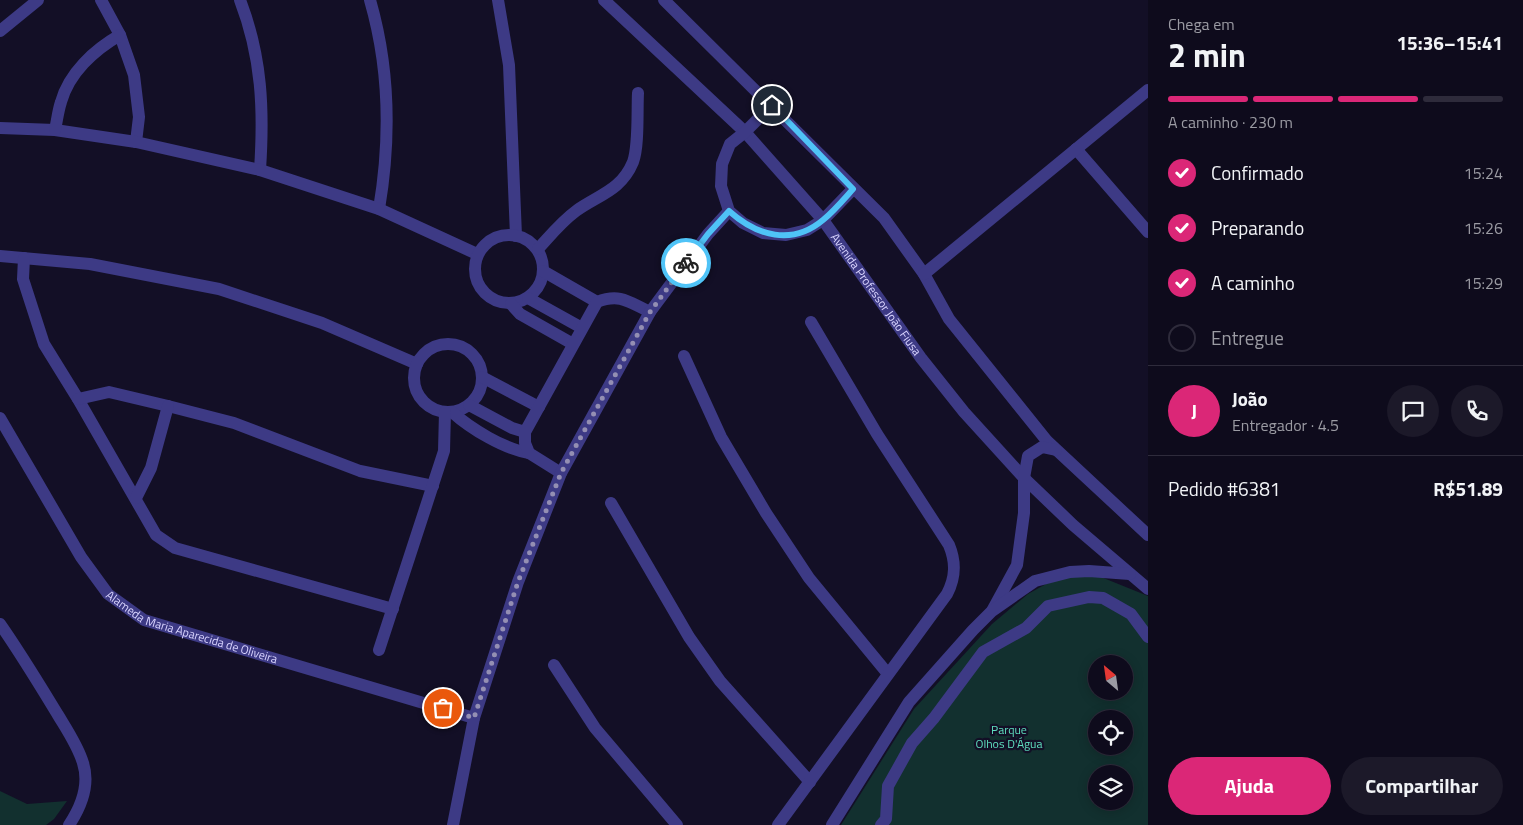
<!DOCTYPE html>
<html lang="pt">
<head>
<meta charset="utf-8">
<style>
  body { margin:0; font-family:"Titillium Web",sans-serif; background:#1c1929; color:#f1f3f6; height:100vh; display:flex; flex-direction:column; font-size:19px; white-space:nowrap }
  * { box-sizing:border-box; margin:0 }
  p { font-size:16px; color:#9b9ba3 }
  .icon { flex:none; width:28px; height:28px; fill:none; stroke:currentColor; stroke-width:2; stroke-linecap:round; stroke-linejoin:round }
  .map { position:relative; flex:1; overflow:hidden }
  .sheet { display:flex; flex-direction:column; background:#0e0b1c; width:375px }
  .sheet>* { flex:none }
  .needle { width:32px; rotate:331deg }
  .tools { position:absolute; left:1088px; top:655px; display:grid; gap:10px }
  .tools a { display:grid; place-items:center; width:45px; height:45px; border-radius:50%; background:#0e0b1c; box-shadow:0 2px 12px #0003,0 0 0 1px #2e2b3b; font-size:25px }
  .pin { position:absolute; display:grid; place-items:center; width:42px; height:42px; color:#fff; margin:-21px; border:2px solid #fff; border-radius:50%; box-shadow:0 1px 5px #0007 }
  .courier { position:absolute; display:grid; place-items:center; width:50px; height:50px; margin:-25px; border:4px solid #4fc3f7; border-radius:50%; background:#fff; color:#222; box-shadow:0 1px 6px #0007 }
  .head em { font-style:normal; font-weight:700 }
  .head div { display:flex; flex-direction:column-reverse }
  .head { display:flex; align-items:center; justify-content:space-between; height:85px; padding:0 20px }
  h1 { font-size:32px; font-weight:700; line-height:38px }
  .bar { display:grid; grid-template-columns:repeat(4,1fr); gap:8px 5px; align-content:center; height:60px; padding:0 20px }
  .bar i { height:6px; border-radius:4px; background:#2e2b3b }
  .bar .active { background:#db2777 }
  .bar p { grid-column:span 4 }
  .line { display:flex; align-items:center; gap:12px; padding:0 20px; border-top:1px solid #2e2b3b }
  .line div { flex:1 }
  .round { display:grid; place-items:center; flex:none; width:52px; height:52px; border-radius:26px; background:#1c1929 }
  ol { padding:0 20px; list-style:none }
  li { display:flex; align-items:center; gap:15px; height:55px }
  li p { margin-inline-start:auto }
  li .icon { padding:5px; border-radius:50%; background:#db2777; color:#fff; stroke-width:4 }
  li:last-child { color:#9b9ba3 }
  li i { width:28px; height:28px; border:2px solid #2e2b3b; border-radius:50% }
  .primary-button { display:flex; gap:10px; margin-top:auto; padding:10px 20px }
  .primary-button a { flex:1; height:58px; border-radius:30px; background:#db2777; color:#fff; font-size:20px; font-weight:700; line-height:58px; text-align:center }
  .primary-button a+a { background:#1c1929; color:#f1f3f6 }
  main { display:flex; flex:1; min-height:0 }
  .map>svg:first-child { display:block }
  .green { fill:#12302f; fill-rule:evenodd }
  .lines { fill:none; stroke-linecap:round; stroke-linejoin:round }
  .minor { stroke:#3d3a85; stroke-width:12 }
  .done { stroke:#948fb3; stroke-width:5; stroke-dasharray:0 9 }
  .route { stroke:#4fc3f7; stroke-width:6 }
  .labels { text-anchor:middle; stroke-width:4.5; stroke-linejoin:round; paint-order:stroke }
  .street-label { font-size:12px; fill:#d9d4ff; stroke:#130f26 }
  .park-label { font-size:12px; fill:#5fe0c0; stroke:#130f26 }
</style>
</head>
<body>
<main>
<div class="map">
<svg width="1148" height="825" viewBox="0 0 1148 825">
  <rect width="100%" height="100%" fill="#130f26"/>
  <g class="green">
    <path d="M1069,576L1101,577L1148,596V825H841L914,709L992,624L1028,594L1046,584ZM1096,664H1124V691H1096ZM1096,719H1124V746H1096ZM1096,774H1124V801H1096Z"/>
    <path d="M0,791L27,804L67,801L54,819L46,825H0Z"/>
  </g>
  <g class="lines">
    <g class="minor">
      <path d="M101,0L120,35L134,75L139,117L136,142"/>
      <path d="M240,0C262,57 264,110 260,170"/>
      <path d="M370,0C390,69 391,138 379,209"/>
      <path d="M498,0L509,65L516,236"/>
      <path id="s1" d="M604,0L745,132L823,220L921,358L964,412L1024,478L1073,525L1148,589"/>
      <path d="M664,0L884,218L924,274L949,319L1047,441L1148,535"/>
      <path d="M0,31L38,0"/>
      <path d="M772,105L745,132L730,144L722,164L721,186L729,211L743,223L763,233L786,235L807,230L823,220L853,189"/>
      <path d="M0,128L55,130L136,142L260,170L379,209L477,254"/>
      <path d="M55,130C57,121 58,111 61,102C69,73 94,50 120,35"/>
      <path d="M1076,149L1148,232"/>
      <circle cx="509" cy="269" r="34"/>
      <path d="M538,249C550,236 561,222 576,211C598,195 621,191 633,162C639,146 637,111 638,93"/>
      <path d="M0,256L90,264L219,289L322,323L417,364"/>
      <path d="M24,258L23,279L44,344L78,399L156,535L175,548L393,609"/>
      <path d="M543,271L597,302"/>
      <path d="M924,274L1148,90"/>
      <path d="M528,298L582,328"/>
      <path d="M511,304L520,314L573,344"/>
      <circle cx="448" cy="378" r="34"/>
      <path d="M684,356L721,437L766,513L809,578L888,674"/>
      <path d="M482,377L539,407"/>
      <path d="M78,399L109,392L168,406L234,423L360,471L433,486"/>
      <path d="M469,405L512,428L525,432"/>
      <path d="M452,412C471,429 504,449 529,453"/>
      <path id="s2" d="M0,418L81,557L108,594L144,620L474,718"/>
      <path d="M561,473L529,453L525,443V432L597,302C620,293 629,302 650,312"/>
      <path d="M136,498L151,468L168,406"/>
      <path d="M611,503L689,637L720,681L810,782"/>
      <path d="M993,609L1017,565L1024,513V478L1028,456L1042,447L1056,450"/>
      <path d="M0,624C21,654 39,684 58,715C67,730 78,746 83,763C90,785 81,807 69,825"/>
      <path d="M379,650L444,451L445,412"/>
      <path d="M554,665L595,728L677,825"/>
      <path d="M453,825L474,718L518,582L561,473L650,312L708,234L729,211"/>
      <path d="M778,825L947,594C956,577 956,562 949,545L877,434L811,322"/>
      <path d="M832,825L909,702L973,630L992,611L1035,581L1070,572L1089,571L1130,574"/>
      <path d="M881,825L886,819L888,786L912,743L934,718L983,652L1026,628L1048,606L1089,597L1103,598L1131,614L1148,637"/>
    </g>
  </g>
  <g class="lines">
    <path class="done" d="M443,708L474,718L518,582L561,473L650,312L686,263"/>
    <path class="route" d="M686,263L708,234L729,211C757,236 792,246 823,220C834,211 844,199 853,189L772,105"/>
  </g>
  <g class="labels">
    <g class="street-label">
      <text dy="4" stroke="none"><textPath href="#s1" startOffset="402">Avenida Professor João Fiusa</textPath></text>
      <text dy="4" stroke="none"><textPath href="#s2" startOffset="298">Alameda Maria Aparecida de Oliveira</textPath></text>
    </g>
    <g class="park-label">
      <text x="1009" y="734">Parque<tspan x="1009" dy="14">Olhos D'Água</tspan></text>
    </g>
  </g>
</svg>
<div class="tools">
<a><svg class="needle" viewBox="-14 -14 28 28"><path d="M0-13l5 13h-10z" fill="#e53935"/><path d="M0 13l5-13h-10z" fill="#9b9ba3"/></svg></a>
<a><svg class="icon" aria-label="locate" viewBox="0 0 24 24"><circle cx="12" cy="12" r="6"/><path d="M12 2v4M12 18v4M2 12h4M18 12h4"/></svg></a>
<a><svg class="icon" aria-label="layers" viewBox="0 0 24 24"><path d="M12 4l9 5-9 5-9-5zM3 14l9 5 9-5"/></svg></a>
</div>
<div class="pin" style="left:443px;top:708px;background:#ea580c"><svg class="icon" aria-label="bag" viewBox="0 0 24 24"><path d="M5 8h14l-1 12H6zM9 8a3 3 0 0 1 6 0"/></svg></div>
<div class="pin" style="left:772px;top:105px;background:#1f2937"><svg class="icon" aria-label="home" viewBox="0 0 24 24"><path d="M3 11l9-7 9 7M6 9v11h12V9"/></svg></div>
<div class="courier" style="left:686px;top:263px"><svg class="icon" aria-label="bike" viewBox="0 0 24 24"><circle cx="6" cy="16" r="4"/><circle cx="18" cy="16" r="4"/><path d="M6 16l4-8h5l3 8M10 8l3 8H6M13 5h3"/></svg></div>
</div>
<section class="sheet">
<div class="head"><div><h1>2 min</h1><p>Chega em</p></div><em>15:36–15:41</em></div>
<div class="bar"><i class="active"></i><i class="active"></i><i class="active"></i><i></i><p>A caminho · 230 m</p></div>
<ol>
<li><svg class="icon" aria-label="check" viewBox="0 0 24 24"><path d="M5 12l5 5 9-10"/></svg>Confirmado<p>15:24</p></li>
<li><svg class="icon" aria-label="check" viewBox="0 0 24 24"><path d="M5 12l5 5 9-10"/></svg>Preparando<p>15:26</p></li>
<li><svg class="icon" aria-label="check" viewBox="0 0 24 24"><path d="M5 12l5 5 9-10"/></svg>A caminho<p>15:29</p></li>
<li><i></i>Entregue</li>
</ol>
<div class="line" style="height:90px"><b class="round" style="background:#db2777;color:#fff">J</b><div><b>João</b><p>Entregador · 4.5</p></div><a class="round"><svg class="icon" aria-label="chat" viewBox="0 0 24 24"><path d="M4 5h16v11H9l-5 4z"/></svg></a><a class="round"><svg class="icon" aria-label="phone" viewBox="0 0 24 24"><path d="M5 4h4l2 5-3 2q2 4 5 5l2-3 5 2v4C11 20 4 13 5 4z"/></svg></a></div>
<div class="line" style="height:65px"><div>Pedido #6381</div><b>R$51.89</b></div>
<div class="primary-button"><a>Ajuda</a><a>Compartilhar</a></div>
</section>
</main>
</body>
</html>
